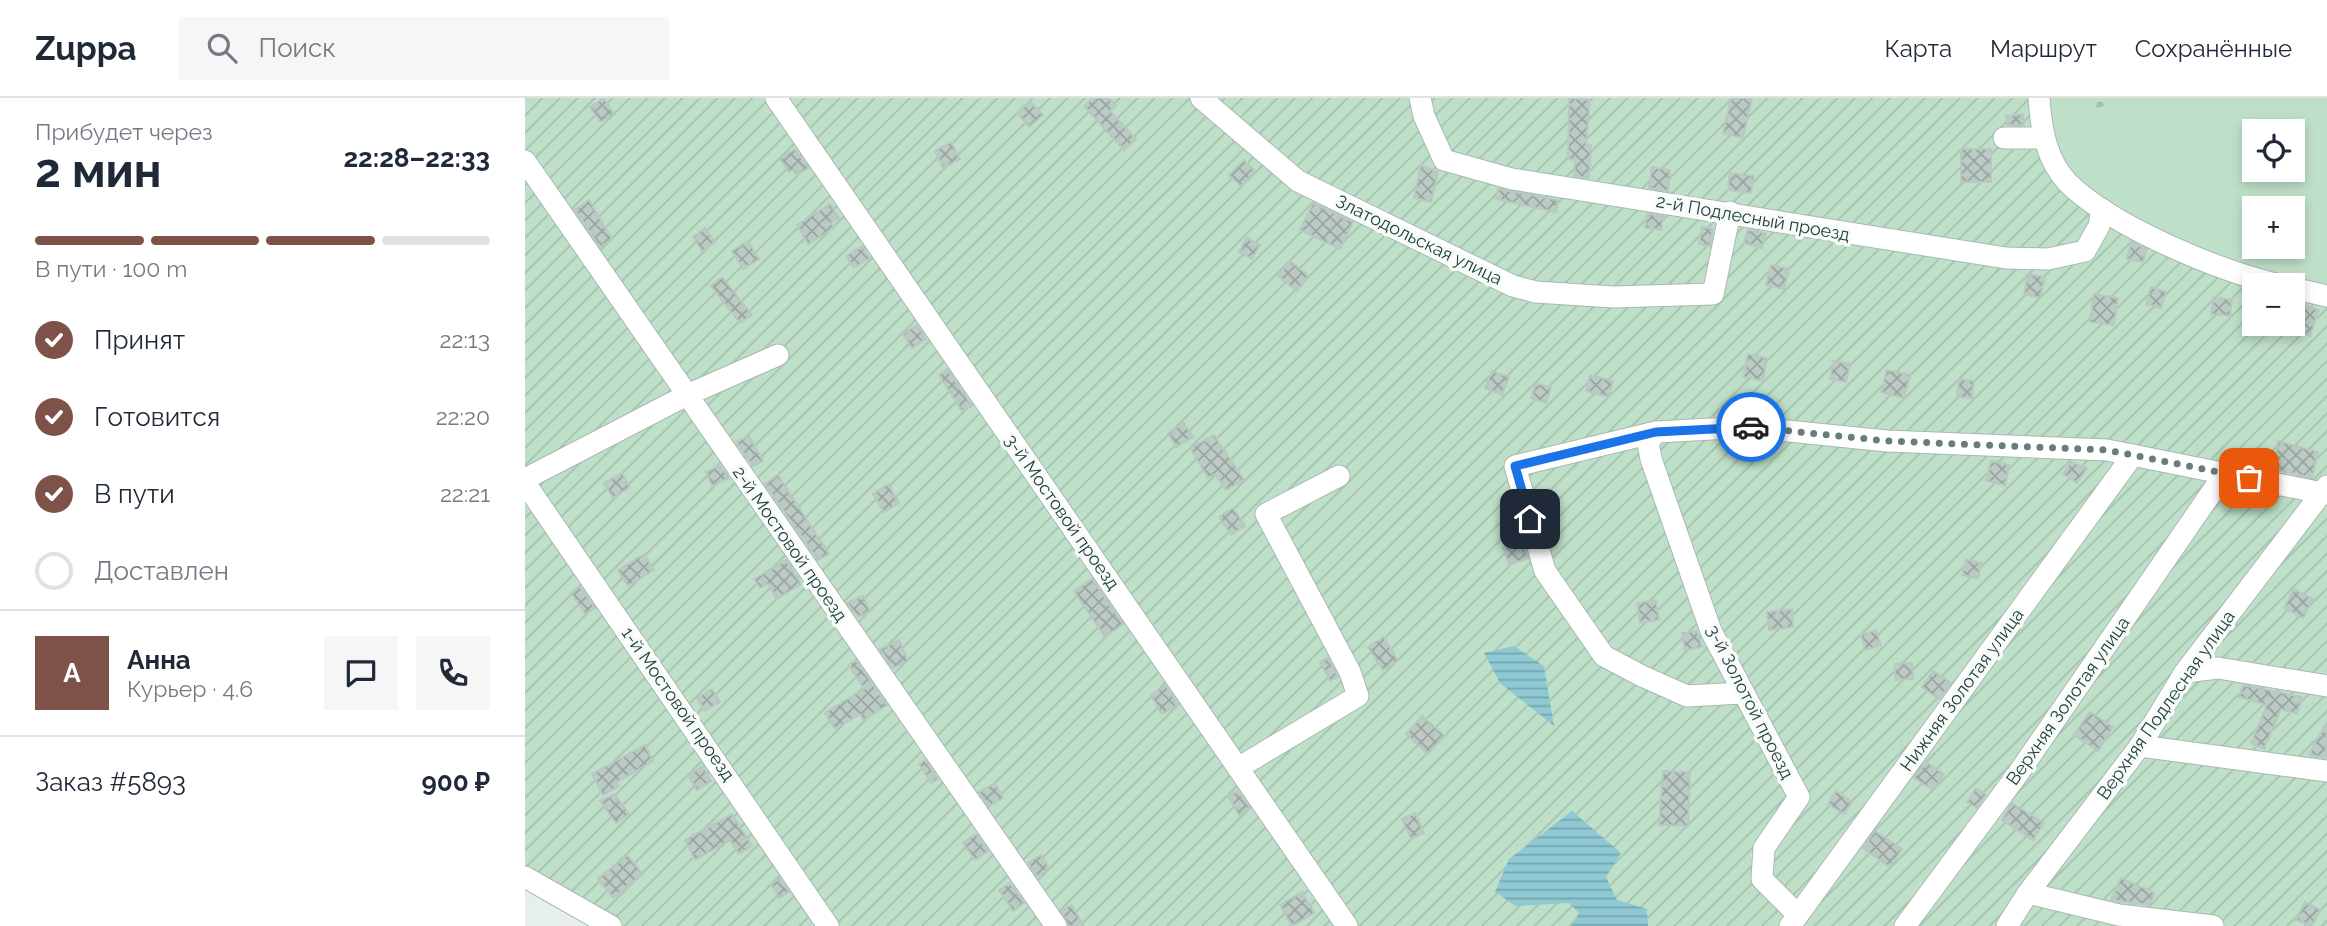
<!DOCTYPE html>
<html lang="ru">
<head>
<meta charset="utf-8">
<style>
  body { margin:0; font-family:Raleway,sans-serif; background:#f6f6f7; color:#1f2937; height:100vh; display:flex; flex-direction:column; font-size:26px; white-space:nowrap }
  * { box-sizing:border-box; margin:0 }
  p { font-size:23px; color:#747a83 }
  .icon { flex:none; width:38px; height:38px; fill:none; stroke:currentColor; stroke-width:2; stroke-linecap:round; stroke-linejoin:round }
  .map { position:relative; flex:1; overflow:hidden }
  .sheet { display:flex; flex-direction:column; background:#fff; width:525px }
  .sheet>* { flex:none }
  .buttons { position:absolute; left:1717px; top:21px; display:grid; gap:14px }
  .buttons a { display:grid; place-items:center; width:63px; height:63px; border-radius:0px; background:#fff; box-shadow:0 4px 10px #0003; font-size:35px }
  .pin { position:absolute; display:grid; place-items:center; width:60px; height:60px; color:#fff; margin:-30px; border-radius:14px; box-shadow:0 4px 10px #0006 }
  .courier { position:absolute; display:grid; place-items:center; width:70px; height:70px; margin:-35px; border:5px solid #1a73e8; border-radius:50%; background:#fff; color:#222; box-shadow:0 2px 9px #0007 }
  .head em { font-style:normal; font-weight:700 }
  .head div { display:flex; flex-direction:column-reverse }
  .head { display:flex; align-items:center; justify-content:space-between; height:119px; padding:0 35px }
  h1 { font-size:46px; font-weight:700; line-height:52px }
  .bar { display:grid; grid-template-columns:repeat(4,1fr); gap:10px 7px; align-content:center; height:84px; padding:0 35px }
  .bar i { height:9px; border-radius:5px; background:#e0e1e3 }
  .bar .on { background:#7f5249 }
  .bar p { grid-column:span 4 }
  .line { display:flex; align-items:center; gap:18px; padding:0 35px; border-top:2px solid #e0e1e3 }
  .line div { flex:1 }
  .round { display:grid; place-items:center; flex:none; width:74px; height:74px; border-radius:0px; background:#f6f6f7 }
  ol { padding:0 35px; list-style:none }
  li { display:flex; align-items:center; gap:21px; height:77px }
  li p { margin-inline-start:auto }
  li .icon { padding:7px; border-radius:50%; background:#7f5249; color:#fff; stroke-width:4 }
  li:last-child { color:#747a83 }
  li i { width:38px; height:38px; border:4px solid #e0e1e3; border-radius:50% }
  header { display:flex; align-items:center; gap:42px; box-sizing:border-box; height:98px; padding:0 35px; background:#fff; border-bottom:2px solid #e0e1e3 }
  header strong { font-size:33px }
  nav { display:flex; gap:38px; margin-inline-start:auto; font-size:24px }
  .search { width:490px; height:63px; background:#f6f6f7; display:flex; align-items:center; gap:18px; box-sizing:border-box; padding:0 24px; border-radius:0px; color:#747a83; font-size:26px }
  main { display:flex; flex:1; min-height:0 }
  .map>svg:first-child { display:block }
  .grass { fill:#bfe0c8; fill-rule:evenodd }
  .cemetery { fill:url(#cemetery-stones) }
  .garden { fill:url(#garden-furrows) }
  .water { fill:url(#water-rules) }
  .building { fill:url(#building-cross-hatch); stroke:#b8c9c2; stroke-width:2 }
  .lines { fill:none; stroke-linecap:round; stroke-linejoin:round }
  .minor-casing { stroke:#a8b8b2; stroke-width:23 }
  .minor { stroke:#fff; stroke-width:21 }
  .done { stroke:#687f78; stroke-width:7; stroke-dasharray:0 12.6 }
  .route { stroke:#1a73e8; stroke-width:9 }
  .labels { text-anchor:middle; stroke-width:7; stroke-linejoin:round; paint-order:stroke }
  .street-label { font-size:18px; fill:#24423a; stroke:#f7fbf9 }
</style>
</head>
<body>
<header>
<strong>Zuppa</strong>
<div class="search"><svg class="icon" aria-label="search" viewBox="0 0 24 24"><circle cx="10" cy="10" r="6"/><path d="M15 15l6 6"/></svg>Поиск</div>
<nav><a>Карта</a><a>Маршрут</a><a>Сохранённые</a></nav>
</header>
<main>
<section class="sheet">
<div class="head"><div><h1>2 мин</h1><p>Прибудет через</p></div><em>22:28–22:33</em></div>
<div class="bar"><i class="on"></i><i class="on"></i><i class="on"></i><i></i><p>В пути · 100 m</p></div>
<ol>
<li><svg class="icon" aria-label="check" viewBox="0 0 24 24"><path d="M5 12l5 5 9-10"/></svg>Принят<p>22:13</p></li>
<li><svg class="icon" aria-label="check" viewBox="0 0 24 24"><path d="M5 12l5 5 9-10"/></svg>Готовится<p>22:20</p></li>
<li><svg class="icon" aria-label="check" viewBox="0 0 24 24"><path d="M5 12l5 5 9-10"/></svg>В пути<p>22:21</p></li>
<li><i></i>Доставлен</li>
</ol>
<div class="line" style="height:126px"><b class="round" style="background:#7f5249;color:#fff">А</b><div><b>Анна</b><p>Курьер · 4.6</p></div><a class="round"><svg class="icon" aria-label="chat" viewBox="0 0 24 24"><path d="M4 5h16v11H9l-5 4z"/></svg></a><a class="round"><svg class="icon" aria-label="phone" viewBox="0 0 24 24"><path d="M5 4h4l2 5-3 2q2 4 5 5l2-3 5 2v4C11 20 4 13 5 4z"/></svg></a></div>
<div class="line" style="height:91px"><div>Заказ #5893</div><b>900 ₽</b></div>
</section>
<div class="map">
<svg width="1802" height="828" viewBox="0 0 1802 828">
  <defs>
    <pattern id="cemetery-stones" width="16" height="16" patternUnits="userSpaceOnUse" patternTransform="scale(1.75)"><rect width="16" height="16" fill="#bfe0c8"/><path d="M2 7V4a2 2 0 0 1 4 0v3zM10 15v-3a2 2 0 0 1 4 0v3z" fill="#a4c1ad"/></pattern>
    <pattern id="garden-furrows" width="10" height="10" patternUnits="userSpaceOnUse" patternTransform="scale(1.75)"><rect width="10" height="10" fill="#bfe0c8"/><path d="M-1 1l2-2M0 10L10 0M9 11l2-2" fill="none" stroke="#a4c1ad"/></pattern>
    <pattern id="water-rules" width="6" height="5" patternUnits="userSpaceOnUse" patternTransform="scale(1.75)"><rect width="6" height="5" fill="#8ec9d4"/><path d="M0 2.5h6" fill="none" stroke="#74a5ad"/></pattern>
    <pattern id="building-cross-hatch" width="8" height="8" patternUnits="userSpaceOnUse" patternTransform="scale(1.75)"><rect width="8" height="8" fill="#bbcac4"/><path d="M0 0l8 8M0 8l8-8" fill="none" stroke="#98a6a0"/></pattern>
  </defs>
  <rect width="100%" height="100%" fill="#e6efeb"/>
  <path class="grass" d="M1516,0H1802V206L1729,187L1539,87ZM1729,33H1768V72H1729ZM1729,110H1768V149H1729Z"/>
  <path class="cemetery" d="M1559,0H1617L1566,11Z"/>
  <path class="garden" d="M0,0H1516L1539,87L1729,189V226H1768V198L1802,206V828H83L0,779Z"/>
  <g class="water">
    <path d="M989,548L1019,568L1029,628L975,585L959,555Z"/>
    <path d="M1047,713L1096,755L1081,779L1092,802L1122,811L1123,828H1046L1054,815L1044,805L991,808L970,794L984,761Z"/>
  </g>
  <g class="building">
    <path d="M79,0L89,16L75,24L65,9Z"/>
    <path d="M568,0H584L591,8L585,13L611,41L599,52L559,8Z"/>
    <path d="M1044,0L1065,2L1061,47H1066L1064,80L1049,78L1050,62L1043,61Z"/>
    <path d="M1206,0H1227L1218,40L1198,35Z"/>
    <path d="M505,3L518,17L504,29L492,15Z"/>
    <path d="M1498,16L1499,27H1482L1481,18Z"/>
    <path d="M426,44L435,61L418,70L410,53Z"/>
    <path d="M270,51L283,70L272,77L268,72L264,74L255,61Z"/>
    <rect x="1436" y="51" width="30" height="33"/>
    <path d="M719,62L730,73L716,88L704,77Z"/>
    <path d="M896,67L913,74L906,104L889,100Z"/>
    <path d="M1127,69L1145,72L1143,93L1124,90Z"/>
    <path d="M1205,75L1229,78L1226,95L1203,92Z"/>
    <path d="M973,91L1033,102L1031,114L971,101Z"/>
    <path d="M64,102L87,141L75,149L50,112Z"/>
    <path d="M788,105L828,124L815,151L775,132Z"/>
    <path d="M305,106L314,120L306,125L309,130L283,146L272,127Z"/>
    <path d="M1122,116L1138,118L1136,132L1120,130Z"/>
    <path d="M1177,129L1188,131L1185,148L1174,146Z"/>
    <path d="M180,130L190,144L177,153L168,139Z"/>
    <path d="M1223,132L1241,135L1237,150L1219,145Z"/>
    <path d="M722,140L735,147L727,161L714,154Z"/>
    <path d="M223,143L234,161L218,171L207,153Z"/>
    <path d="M1606,144L1622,151L1618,164L1602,161Z"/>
    <path d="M337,148L345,160L329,170L321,158Z"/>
    <path d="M765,163L784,178L772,193L753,178Z"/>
    <path d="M1246,167L1264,171L1259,191L1241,187Z"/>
    <path d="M1503,176L1520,179L1515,200L1499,196Z"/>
    <path d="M197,179L227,217L215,225L186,188Z"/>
    <path d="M1626,189L1641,194L1636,210L1621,206Z"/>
    <path d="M1569,196L1593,200L1589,227L1565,224Z"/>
    <path d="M1689,199L1707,202L1705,218L1686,216Z"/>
    <path d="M1768,203L1794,212L1785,238L1768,232Z"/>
    <path d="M392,227L401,241L387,250L378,236Z"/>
    <path d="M1223,256L1242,260L1238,283L1218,279Z"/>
    <path d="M1308,263L1325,266L1321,284L1305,281Z"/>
    <path d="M422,271L447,308L437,313L414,277Z"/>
    <path d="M1362,272L1385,277L1379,300L1356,294Z"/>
    <path d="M967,273L984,279L977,297L960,290Z"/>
    <path d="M1065,277L1088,283L1084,299L1061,293Z"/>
    <path d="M1434,281L1449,283L1447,300L1432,299Z"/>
    <path d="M1011,285L1026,290L1021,305L1006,300Z"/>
    <path d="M659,325L668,339L651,349L643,335Z"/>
    <path d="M689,337L719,382L701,392L690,376L683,380L665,350Z"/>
    <path d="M224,338L238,363L228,368L211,344Z"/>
    <path d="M1753,343L1793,354L1787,380L1748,371Z"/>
    <path d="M1466,363L1484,367L1480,387L1461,383Z"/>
    <path d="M1546,364L1562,370L1552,385L1538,376Z"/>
    <path d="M195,367L204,380L187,388L181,374Z"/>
    <path d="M97,375L105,389L88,400L79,385Z"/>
    <path d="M253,377L304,456L293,462L240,386Z"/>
    <path d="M363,386L374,405L359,414L348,396Z"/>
    <path d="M708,410L720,428L706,437L694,419Z"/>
    <path d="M997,443L1003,460L984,467L978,450Z"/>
    <path d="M119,456L129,472L103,488L93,472Z"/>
    <path d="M261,462L276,486L252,501L243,486L235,490L229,481Z"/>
    <path d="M1441,462L1457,465L1453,480L1437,477Z"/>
    <path d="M567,481L598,526L580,539L549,493Z"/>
    <path d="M55,489L70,510L60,516L46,495Z"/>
    <path d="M1769,491L1788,501L1778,520L1759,510Z"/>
    <path d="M338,498L345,513L333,519L322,505Z"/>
    <path d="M1131,502L1134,522L1115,525L1112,505Z"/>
    <path d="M1267,511L1268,529L1244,532L1242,514Z"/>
    <path d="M1351,532L1356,547L1340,552L1336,537Z"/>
    <path d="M1172,533L1177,549L1160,552L1157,535Z"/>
    <path d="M859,539L873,563L858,572L843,549Z"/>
    <path d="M374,542L383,563L368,570L355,551Z"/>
    <path d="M803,560L813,579L805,583L795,564Z"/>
    <path d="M331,562L362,607L339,622L335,616L310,631L300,615L339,591L324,567Z"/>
    <path d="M1387,565L1388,581L1370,582V566Z"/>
    <path d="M1408,573L1426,585L1414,601L1397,589Z"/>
    <path d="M1718,587L1777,599L1772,616L1756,611L1739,651L1726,645L1742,607L1714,599Z"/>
    <path d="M641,588L653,607L637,616L626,597Z"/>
    <path d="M187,591L195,604L180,613L172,600Z"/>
    <path d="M1565,614L1588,629L1573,653L1549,637Z"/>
    <path d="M897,618L919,637L903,656L881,636Z"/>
    <path d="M1802,624L1801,660L1784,657L1790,645Z"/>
    <path d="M120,647L128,663L92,684L94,688L78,697L67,676Z"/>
    <path d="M400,662L413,681L406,685L394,666Z"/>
    <path d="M1401,664L1419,676L1408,692L1389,680Z"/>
    <path d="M178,668L186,683L172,692L163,677Z"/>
    <path d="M1138,673L1165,674L1163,728L1134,727Z"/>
    <path d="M470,685L478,700L464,708L454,694Z"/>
    <path d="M1451,690L1461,696L1452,710L1442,704Z"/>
    <path d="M713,693L725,710L714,717L703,698Z"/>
    <path d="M1311,693L1327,704L1319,716L1303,706Z"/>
    <path d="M90,696L104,716L91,725L75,703Z"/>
    <path d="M1487,705L1519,725L1508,742L1477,722Z"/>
    <path d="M890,715L899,735L886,741L877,721Z"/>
    <path d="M207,716L227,748L214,756L205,742L170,762L160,742Z"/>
    <path d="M1350,733L1377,751L1365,769L1338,750Z"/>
    <path d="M451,736L463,753L450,762L438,745Z"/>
    <path d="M102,757L118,776L88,800L73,781Z"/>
    <path d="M516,757L524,770L512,778L503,765Z"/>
    <path d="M1596,780L1630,795L1624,807L1586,802Z"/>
    <path d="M255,781L264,794L254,800L246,786Z"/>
    <path d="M485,785L499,805L488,813L474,792Z"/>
    <path d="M777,794L789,815L767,828L755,807Z"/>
    <path d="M1780,804L1795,812L1787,828L1771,822Z"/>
    <path d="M546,807L559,828H544L536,813Z"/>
  </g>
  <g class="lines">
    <defs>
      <g id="minor">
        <path d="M251,0L822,828"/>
        <path d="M676,0L773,83L988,188L1011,194L1088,199L1188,196L1205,114"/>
        <path d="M895,0L899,18L919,62L987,81L1481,160L1523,161L1560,153L1574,128L1577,111"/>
        <path d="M1514,0C1516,30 1521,62 1543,85C1588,129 1694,173 1755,187"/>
        <path d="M1479,40H1517"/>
        <path d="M0,63L531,828"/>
        <path d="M1768,190L1802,198"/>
        <path d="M1131,334L1123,345L1126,361L1186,533L1274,699L1239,750L1237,781L1273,817"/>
        <path d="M0,381L162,297L253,257"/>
        <path d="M0,385L303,828"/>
        <path d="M1660,574L1693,570L1802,588"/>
        <path d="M1217,595L1162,598L1117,578L1079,558L1020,473L990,368L1131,334L1224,329L1362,343L1582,352L1802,396"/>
        <path d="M1615,648L1802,673"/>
        <path d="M713,670L833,598L825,574L741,416L814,378"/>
        <path d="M0,779L86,828"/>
        <path d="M1503,795L1594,817L1688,828"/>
        <path d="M1265,828L1608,357"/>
        <path d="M1380,828L1492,677L1700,375"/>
        <path d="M1482,828L1503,795L1615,648L1660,574L1802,388"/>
      </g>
    </defs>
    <use href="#minor" class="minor-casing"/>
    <use href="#minor" class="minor"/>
  </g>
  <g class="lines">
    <path class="done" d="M1226,329L1362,343L1582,352L1724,380"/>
    <path class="route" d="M1005,421L990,368L1131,334L1226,329"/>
  </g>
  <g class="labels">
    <g class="street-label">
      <text transform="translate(1228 120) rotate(10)" y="6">2-й Подлесный проезд</text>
      <text transform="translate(894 142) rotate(26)" y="6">Златодольская улица</text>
      <text transform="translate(537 414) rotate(55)" y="6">3-й Мостовой проезд</text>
      <text transform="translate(265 446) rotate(55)" y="6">2-й Мостовой проезд</text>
      <text transform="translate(1437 592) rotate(-54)" y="6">Нижняя Золотая улица</text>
      <text transform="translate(1543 603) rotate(-55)" y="6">Верхняя Золотая улица</text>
      <text transform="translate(1225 604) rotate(63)" y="6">3-й Золотой проезд</text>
      <text transform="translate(153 606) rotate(55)" y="6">1-й Мостовой проезд</text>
      <text transform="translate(1641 607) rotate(-55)" y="6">Верхняя Подлесная улица</text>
    </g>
  </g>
</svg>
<div class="buttons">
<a><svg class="icon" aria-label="locate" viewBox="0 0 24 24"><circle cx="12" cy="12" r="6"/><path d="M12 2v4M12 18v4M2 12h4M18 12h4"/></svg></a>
<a>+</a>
<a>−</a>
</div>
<div class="pin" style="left:1724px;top:380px;background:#ea580c"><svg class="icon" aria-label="bag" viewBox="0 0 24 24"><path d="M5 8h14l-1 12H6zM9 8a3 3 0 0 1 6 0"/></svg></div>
<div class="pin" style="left:1005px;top:421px;background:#1f2937"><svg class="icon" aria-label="home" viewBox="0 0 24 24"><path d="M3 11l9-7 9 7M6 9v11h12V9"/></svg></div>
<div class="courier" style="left:1226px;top:329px"><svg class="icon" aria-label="car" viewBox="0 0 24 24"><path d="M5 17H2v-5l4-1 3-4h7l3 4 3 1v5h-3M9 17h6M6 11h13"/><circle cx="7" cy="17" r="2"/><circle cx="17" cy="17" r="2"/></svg></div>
</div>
</main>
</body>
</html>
